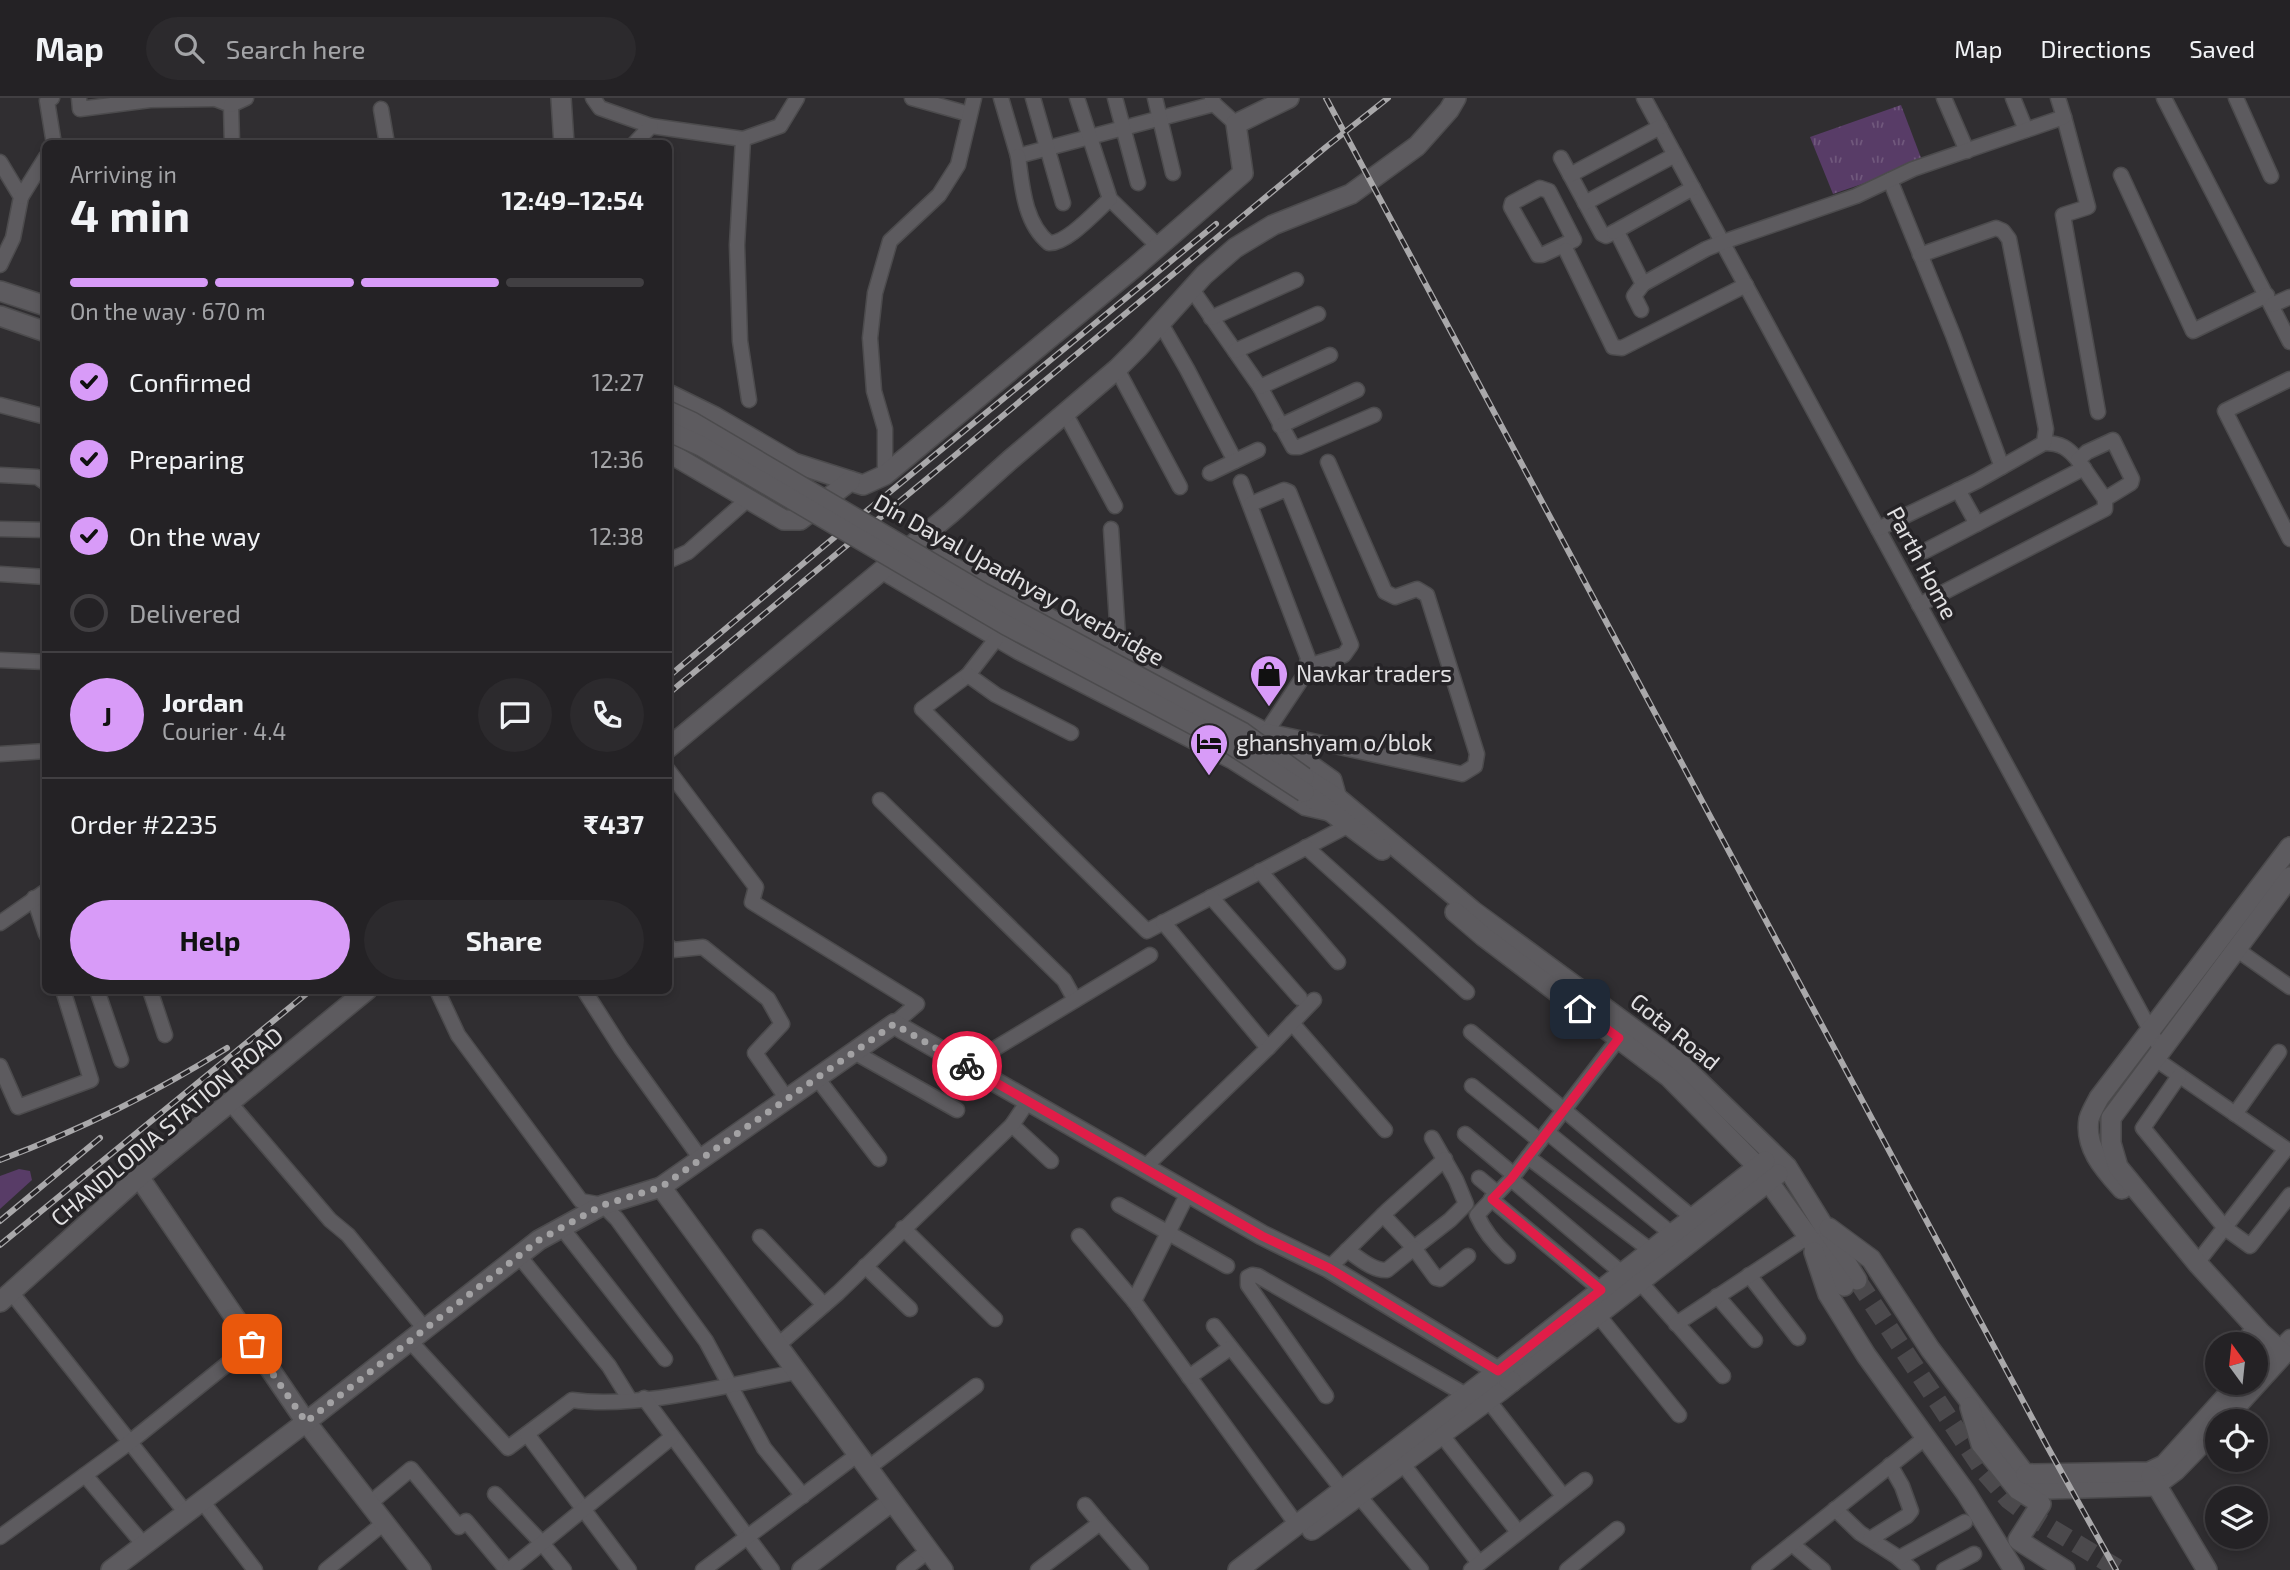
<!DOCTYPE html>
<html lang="en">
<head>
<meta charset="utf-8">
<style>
  body { margin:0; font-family:"Exo 2",sans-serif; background:#2c2a2d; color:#f1f3f6; height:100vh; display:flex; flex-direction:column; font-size:26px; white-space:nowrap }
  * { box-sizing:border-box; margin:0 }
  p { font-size:23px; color:#a3a4a7 }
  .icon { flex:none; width:38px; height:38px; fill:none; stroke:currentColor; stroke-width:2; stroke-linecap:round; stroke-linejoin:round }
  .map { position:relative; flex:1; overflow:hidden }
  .sheet { position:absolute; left:42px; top:42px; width:630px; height:854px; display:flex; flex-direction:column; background:#242225; border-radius:10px; box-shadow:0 4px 10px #0003,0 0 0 2px #413f42 }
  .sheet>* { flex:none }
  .needle { width:46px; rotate:345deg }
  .buttons { position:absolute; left:2205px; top:1234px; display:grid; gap:14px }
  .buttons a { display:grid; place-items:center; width:63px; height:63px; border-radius:50%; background:#242225; box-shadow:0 4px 10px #0003,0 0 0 2px #413f42; font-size:35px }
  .pin { position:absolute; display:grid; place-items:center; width:60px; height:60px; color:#fff; margin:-30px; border-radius:14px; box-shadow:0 4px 10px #0006 }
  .courier { position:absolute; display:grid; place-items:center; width:70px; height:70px; margin:-35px; border:5px solid #e11d48; border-radius:50%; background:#fff; color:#222; box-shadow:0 2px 9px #0007 }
  .headline em { font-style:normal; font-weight:700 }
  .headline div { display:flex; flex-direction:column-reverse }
  .headline { display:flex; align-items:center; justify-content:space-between; height:119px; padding:0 28px }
  h1 { font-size:46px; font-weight:700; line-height:52px }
  .bar { display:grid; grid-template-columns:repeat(4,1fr); gap:10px 7px; align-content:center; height:84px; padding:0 28px }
  .bar i { height:9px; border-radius:5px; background:#413f42 }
  .bar .on { background:#d89bf8 }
  .bar p { grid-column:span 4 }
  .line { display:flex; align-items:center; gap:18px; padding:0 28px; border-top:2px solid #413f42 }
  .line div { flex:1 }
  .round { display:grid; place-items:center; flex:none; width:74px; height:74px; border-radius:37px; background:#2c2a2d }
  ol { padding:0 28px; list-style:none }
  li { display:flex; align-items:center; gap:21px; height:77px }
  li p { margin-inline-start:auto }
  li .icon { padding:7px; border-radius:50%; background:#d89bf8; color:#111; stroke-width:4 }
  li:last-child { color:#a3a4a7 }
  li i { width:38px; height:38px; border:4px solid #413f42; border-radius:50% }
  .action { display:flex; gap:14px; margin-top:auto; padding:14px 28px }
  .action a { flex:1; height:80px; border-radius:42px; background:#d89bf8; color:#111; font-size:28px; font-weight:700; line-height:80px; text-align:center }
  .action a+a { background:#2c2a2d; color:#f1f3f6 }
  header { display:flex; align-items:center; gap:42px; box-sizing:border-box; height:98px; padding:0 35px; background:#242225; border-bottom:2px solid #413f42 }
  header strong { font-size:33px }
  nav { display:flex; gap:38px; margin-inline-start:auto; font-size:24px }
  .search { width:490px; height:63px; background:#2c2a2d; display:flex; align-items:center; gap:18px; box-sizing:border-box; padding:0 24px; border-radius:38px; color:#a3a4a7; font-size:26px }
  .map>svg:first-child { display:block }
  .grass { fill:#583c67 }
  .park { fill:url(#park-tufts) }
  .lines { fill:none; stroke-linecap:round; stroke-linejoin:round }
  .secondary-tunnel { stroke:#4b494c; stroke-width:19; stroke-dasharray:19 10; stroke-linecap:butt }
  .street-casing { stroke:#4c4b4d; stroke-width:17 }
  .secondary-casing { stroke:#4c4b4d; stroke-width:22 }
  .street { stroke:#5d5b5f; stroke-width:14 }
  .secondary { stroke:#5d5b5f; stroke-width:19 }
  .rail-casing { stroke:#a9a8aa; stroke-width:6 }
  .rail { stroke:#262427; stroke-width:3.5; stroke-dasharray:10; stroke-linecap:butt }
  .secondary-bridge-casing { stroke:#4c4b4d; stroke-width:22; stroke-linecap:butt }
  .secondary-bridge { stroke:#5d5b5f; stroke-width:19 }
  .done { stroke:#a3a2a4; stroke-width:7; stroke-dasharray:0 12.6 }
  .route { stroke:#e11d48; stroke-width:9 }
  .labels { text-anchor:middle; stroke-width:7; stroke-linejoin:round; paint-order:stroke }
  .street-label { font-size:23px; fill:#e1e0e2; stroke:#262427 }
  .poi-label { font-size:23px; fill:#e1e0e2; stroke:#262427; text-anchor:start }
</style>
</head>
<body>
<header>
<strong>Map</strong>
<div class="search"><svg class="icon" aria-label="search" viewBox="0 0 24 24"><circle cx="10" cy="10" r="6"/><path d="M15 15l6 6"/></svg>Search here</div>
<nav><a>Map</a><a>Directions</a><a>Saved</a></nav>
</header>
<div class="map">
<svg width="2290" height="1472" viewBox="0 0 2290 1472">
  <defs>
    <pattern id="park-tufts" width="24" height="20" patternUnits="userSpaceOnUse" patternTransform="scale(1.75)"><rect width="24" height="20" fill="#583c67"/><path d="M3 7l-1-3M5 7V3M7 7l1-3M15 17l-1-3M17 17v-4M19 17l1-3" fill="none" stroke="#70587c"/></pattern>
  </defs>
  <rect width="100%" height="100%" fill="#302e31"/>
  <path class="grass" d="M19,1071L30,1073L32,1082L0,1111V1078Z"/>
  <path class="park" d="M1901,7L1923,65L1833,96L1810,39Z"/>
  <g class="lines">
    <path class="secondary-tunnel" d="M1857,1182L1983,1372L2009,1402L2029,1417L2120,1472"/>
    <defs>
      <g id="street">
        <path d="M52,0L47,3L54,46"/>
        <path d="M79,0L80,11L150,2L213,1"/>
        <path d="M213,0L231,7L232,46"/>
        <path d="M593,0L600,10L651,28L743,41L780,28L797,0"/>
        <path d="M912,0L969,16"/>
        <path d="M1001,0L1018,58L1214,6"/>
        <path d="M1033,0L1063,105"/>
        <path d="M1077,0L1110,101L1159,149"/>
        <path d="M1115,0L1138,85"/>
        <path d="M1155,0L1173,75"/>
        <path d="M1212,0L1214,6L1236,26"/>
        <path d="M1644,0L2161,952"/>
        <path d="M1944,0L1967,53"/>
        <path d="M2013,0L2026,32"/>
        <path d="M2164,0L2290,244"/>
        <path d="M2236,0L2271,78"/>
        <path d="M231,7L246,0"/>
        <path d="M381,11L387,46"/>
        <path d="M2064,19L2088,109L2063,117L2098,314"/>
        <path d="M743,41L737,147L740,243L749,302"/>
        <path d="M634,46L651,28"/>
        <path d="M1018,58C1022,87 1024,125 1049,145C1067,146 1096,113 1110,101"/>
        <path d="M1561,60L1602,136L1606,138L1614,134L1618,136L1643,186L1634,198L1641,212"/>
        <path d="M0,64L21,99L13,140L0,167"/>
        <path d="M1570,77L1660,29"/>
        <path d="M2121,77L2193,233L2267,197"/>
        <path d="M1890,82L1953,237L2002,369"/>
        <path d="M1540,90L1549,93L1574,142L1542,157H1538L1511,109L1512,105Z"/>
        <path d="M21,99L46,59"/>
        <path d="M1585,105L1675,57"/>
        <path d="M1614,134L1693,90"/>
        <path d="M1566,152L1613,249L1622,250L1746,187"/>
        <path d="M1643,186L1706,151L1723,144L1856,98L1913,71L2064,19L2058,0"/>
        <path d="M1191,190L1260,289L1293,349H1299L1374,317"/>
        <path d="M2272,207L2290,199"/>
        <path d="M1211,220L1296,182"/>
        <path d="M1160,224L1187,271L1235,363"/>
        <path d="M1235,253L1318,216"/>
        <path d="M1117,271L1180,389"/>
        <path d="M2290,281L2225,313L2290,441"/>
        <path d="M1260,289L1330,257"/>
        <path d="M0,307L46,319"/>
        <path d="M1065,315L1115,408"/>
        <path d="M1280,328L1357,292"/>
        <path d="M2044,345C2061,345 2068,350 2078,362"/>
        <path d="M1210,375L1258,352"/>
        <path d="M0,377L37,379L46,385"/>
        <path d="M885,377V331L874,293L870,240L875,195L890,143L939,97L958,67L974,0"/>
        <path d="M1241,384L1308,560L1305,576L1267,633"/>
        <path d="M1958,392L1977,426"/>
        <path d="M1251,406L1284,392L1289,394L1351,547L1344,557L1308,568"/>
        <path d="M0,431L46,432"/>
        <path d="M1111,431L1119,555L1115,561"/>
        <path d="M1878,431L1977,383L2044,345L2046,331L2009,141L2003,133L1996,130L1920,157"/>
        <path d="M1925,453L2084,370"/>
        <path d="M937,458L1267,633L1334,681L1340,702"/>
        <path d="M668,463L688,454L748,401"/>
        <path d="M882,474L1018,554L1233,664L1305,710L1331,716"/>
        <path d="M0,476L46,479"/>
        <path d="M1919,507L2105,411V401L2078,362L2087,354L2113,342L2132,381L2131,385L2105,401"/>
        <path d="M996,541L968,577L922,611L1147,833L1349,727"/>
        <path d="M0,562L46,564"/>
        <path d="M968,577L996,597L1071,635"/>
        <path d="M1267,633L1462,676L1475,668L1477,656L1427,497L1417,491L1395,499L1385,494L1328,364"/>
        <path d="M0,656L46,653"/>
        <path d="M668,672L756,789L752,804L917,906L894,926"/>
        <path d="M880,702L1064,882L1075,902"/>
        <path d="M1306,749L1467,894"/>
        <path d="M1260,773L1338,864"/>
        <path d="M1211,799L1300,900"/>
        <path d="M34,800L46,836"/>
        <path d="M1163,824L1268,950"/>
        <path d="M0,825L46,793"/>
        <path d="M668,848L673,852L703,849L768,901L782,926L755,955L787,1001"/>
        <path d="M2236,851L2290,889"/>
        <path d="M97,892L121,962"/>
        <path d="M150,892L165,937"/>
        <path d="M437,892L458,937L581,1103L603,1107L617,1121L706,1243L764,1350L803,1398"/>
        <path d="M584,892L621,950L701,1061"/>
        <path d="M1292,925L1385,1032"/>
        <path d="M1471,934L1693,1120"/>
        <path d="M854,954L957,1012"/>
        <path d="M2154,960L2286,1051L2197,1165"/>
        <path d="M0,968L18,1009L91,982L63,892"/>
        <path d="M966,968L1150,857"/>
        <path d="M2179,978L2143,1030L2225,1130L2250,1148L2290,1097"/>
        <path d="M817,980L879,1061"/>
        <path d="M1472,988L1540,1043"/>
        <path d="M230,1005L330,1122L348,1137L425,1231"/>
        <path d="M2235,1016L2279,954"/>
        <path d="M1012,1027L1051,1063"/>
        <path d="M1547,1034L1619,940"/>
        <path d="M1465,1036L1514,1077"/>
        <path d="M1528,1059L1650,1152"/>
        <path d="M1144,1070L1268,950L1314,902"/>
        <path d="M1479,1080L1497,1095"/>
        <path d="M1511,1081L1622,1175"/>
        <path d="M1491,1101L1601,1192"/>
        <path d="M1119,1107L1227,1168"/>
        <path d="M1383,1117L1414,1150L1450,1122L1466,1106L1456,1082L1432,1040"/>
        <path d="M562,1130L665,1261"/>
        <path d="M903,1130L995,1221"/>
        <path d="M1079,1138L1134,1203L1297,1427"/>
        <path d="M760,1139L824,1207"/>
        <path d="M1347,1152C1359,1160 1373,1173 1387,1172L1414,1150L1436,1180L1440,1181L1468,1158"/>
        <path d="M519,1158L609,1268L630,1302"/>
        <path d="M1508,1158C1495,1146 1484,1133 1477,1117L1511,1081L1547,1034L1672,1136"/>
        <path d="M865,1168L910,1211"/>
        <path d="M1329,1170L1388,1112L1445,1061"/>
        <path d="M1749,1177L1798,1240"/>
        <path d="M1640,1184L1723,1278"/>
        <path d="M11,1194L186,1415"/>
        <path d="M1717,1198L1755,1242"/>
        <path d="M1134,1203L1188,1095"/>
        <path d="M1598,1217L1679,1317"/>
        <path d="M1676,1226L1809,1138"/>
        <path d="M1214,1228L1342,1391"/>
        <path d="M410,1243L508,1350L572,1302C639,1311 728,1287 796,1274"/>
        <path d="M2286,1243L2290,1239"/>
        <path d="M777,1248L838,1195L1012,1027L1028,1003"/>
        <path d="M1189,1279L1230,1250"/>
        <path d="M1326,1298L1248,1187V1179L1252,1177L1258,1178L1466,1297"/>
        <path d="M644,1300L772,1472"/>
        <path d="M1488,1302L1563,1398"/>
        <path d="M527,1336L629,1472"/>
        <path d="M1441,1336L1518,1434"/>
        <path d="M1402,1365L1479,1465"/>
        <path d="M867,1371L976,1288"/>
        <path d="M85,1377L144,1447"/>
        <path d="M1354,1392L1421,1472"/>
        <path d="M495,1396L542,1445L564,1472"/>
        <path d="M202,1403L255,1472"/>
        <path d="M369,1406L411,1371L459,1429L466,1423L507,1472"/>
        <path d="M1085,1407L1100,1425"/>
        <path d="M1835,1411L1860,1435L1896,1458L1912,1472"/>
        <path d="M0,1439L130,1344L252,1246"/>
        <path d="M1870,1441L1907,1418L1911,1413L1902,1388L1890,1367"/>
        <path d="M1792,1446L1823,1472"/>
        <path d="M1899,1460L1965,1424"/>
        <path d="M326,1472L384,1425"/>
        <path d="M509,1472L672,1339"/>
        <path d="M703,1472L857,1357"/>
        <path d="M904,1472L928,1453"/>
        <path d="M1038,1472L1100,1425L1141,1472"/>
        <path d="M1471,1472L1585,1382"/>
        <path d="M1567,1472L1617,1431"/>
        <path d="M1759,1472L1925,1340"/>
        <path d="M1944,1472L1974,1456"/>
      </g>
      <g id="secondary">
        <path d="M561,0L564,46"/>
        <path d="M0,193L46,208"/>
        <path d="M0,218L46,234"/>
        <path d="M668,296L715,319L794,365L863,387L885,377L1135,169L1243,75L1236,26L1289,0"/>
        <path d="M668,354L784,422H800L850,383"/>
        <path d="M668,650L951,415L1010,362L1117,271L1139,249L1204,177L1235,150L1273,127L1351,96L1417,48L1449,12L1456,0"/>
        <path d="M1304,679L1340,702L1473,813L1681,966L1787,1069L1857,1182"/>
        <path d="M1304,694L1382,752"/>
        <path d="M1455,814L1483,838L1669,979L1758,1069L1844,1188"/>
        <path d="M139,1079L306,1324L421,1472"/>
        <path d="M2122,1091C2105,1072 2084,1050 2089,1021C2091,1014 2096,1006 2099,1000L2290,749"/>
        <path d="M1829,1130L1871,1161L1930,1251L2025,1376L2049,1391L2155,1388L2175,1373L2217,1330"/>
        <path d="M1814,1154L1828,1196L1866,1257L1966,1395L2014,1472"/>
        <path d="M0,1204L139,1079L367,892"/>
        <path d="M2251,1237L2268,1254L2256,1267"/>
        <path d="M1970,1309L1981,1346L2018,1392L2041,1406L2018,1442L2065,1472"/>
        <path d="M2223,1323L2284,1256L2260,1234L2197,1165L2118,1069L2111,1045V1020L2290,779"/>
        <path d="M2026,1376L2149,1374L2164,1367L2239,1284"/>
        <path d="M2151,1378L2207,1472"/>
        <path d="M1312,1432L1499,1294L1778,1076"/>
        <path d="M111,1472L306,1324L539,1142L603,1107L661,1089"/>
        <path d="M802,1472L891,1404"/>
        <path d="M943,1472L661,1089L894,926L1262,1137L1329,1170L1498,1273L1512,1284"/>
        <path d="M1238,1472L1498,1273L1765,1063"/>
      </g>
    </defs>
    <use href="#street" class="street-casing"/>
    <use href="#secondary" class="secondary-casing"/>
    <use href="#street" class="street"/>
    <use href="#secondary" class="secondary"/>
    <defs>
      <g id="rail">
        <path d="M1326,0L2047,1348L2116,1472"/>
        <path d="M668,579L824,448L1216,126"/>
        <path d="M668,596L1326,49L1388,0"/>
        <path d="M0,1062C80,1032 155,995 227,950"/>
        <path d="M0,1123L100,1040"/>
        <path d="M0,1147L311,892"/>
      </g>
    </defs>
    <use href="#rail" class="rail-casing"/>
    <use href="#rail" class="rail"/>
    <defs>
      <g id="secondary-bridge">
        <path d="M668,313L692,324L981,494L1242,634L1304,679"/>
        <path d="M668,333L701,348L1006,527L1232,647L1304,694"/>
      </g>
    </defs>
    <use href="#secondary-bridge" class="secondary-bridge-casing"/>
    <use href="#secondary-bridge" class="secondary-bridge"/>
  </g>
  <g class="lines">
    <path class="done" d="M252,1246L306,1324L539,1142L603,1107L661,1089L894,926L967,968"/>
    <path class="route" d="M967,968L1262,1138L1329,1170L1498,1273L1601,1192L1492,1101L1511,1081L1619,940L1580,911"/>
  </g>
  <defs>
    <symbol id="shop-pin" viewBox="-11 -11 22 30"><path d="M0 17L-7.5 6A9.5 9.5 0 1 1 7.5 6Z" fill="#d89bf8" stroke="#262427"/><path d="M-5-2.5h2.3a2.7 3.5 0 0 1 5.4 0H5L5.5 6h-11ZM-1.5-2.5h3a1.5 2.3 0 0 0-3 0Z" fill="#111"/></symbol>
    <symbol id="hotel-pin" viewBox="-11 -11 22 30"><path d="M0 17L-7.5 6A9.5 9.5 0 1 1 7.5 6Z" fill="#d89bf8" stroke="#262427"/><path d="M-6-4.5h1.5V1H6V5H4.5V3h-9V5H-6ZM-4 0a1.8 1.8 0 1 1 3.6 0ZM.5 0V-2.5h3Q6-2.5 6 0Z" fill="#111"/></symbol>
  </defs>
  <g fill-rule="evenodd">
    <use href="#shop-pin" x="1247" y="554" width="44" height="60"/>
    <use href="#hotel-pin" x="1187" y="623" width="44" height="60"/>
  </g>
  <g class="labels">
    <g class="street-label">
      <text transform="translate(1922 465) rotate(62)" y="8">Parth Home</text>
      <text transform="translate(1019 482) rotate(29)" y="8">Din Dayal Upadhyay Overbridge</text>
      <text transform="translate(1675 934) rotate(39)" y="8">Gota Road</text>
      <text transform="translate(167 1029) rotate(-40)" y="8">CHANDLODIA STATION ROAD</text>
    </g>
    <g class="poi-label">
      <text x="1296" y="584">Navkar traders</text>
      <text x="1236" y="653">ghanshyam o/blok</text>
    </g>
  </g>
</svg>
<div class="buttons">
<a><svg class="needle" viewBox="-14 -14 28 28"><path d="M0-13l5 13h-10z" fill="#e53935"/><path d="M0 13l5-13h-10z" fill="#a3a4a7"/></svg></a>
<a><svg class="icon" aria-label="locate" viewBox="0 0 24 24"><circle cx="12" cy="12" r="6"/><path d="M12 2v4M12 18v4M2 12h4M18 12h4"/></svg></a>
<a><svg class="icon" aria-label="layers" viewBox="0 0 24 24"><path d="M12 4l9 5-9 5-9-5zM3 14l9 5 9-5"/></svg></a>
</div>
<div class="pin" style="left:252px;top:1246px;background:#ea580c"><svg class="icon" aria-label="bag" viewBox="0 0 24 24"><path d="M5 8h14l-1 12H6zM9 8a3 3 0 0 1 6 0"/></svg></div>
<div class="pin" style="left:1580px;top:911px;background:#1f2937"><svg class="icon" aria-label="home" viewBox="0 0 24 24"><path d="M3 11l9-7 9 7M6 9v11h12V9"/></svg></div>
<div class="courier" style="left:967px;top:968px"><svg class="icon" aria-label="bike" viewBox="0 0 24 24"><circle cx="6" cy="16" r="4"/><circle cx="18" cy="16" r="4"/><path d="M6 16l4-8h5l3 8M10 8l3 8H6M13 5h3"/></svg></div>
<section class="sheet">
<div class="headline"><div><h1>4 min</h1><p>Arriving in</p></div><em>12:49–12:54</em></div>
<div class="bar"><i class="on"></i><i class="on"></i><i class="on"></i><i></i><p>On the way · 670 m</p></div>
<ol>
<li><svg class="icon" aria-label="check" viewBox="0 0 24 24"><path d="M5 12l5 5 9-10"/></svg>Confirmed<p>12:27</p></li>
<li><svg class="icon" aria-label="check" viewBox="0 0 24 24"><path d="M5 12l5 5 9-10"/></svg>Preparing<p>12:36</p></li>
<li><svg class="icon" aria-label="check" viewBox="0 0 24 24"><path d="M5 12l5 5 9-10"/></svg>On the way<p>12:38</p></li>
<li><i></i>Delivered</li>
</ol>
<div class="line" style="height:126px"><b class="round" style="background:#d89bf8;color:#111">J</b><div><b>Jordan</b><p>Courier · 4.4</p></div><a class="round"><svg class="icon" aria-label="chat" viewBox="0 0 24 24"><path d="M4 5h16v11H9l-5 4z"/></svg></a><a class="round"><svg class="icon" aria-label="phone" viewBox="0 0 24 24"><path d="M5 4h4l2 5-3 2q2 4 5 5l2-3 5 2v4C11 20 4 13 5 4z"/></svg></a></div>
<div class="line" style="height:91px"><div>Order #2235</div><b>₹437</b></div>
<div class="action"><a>Help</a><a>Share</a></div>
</section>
</div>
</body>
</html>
